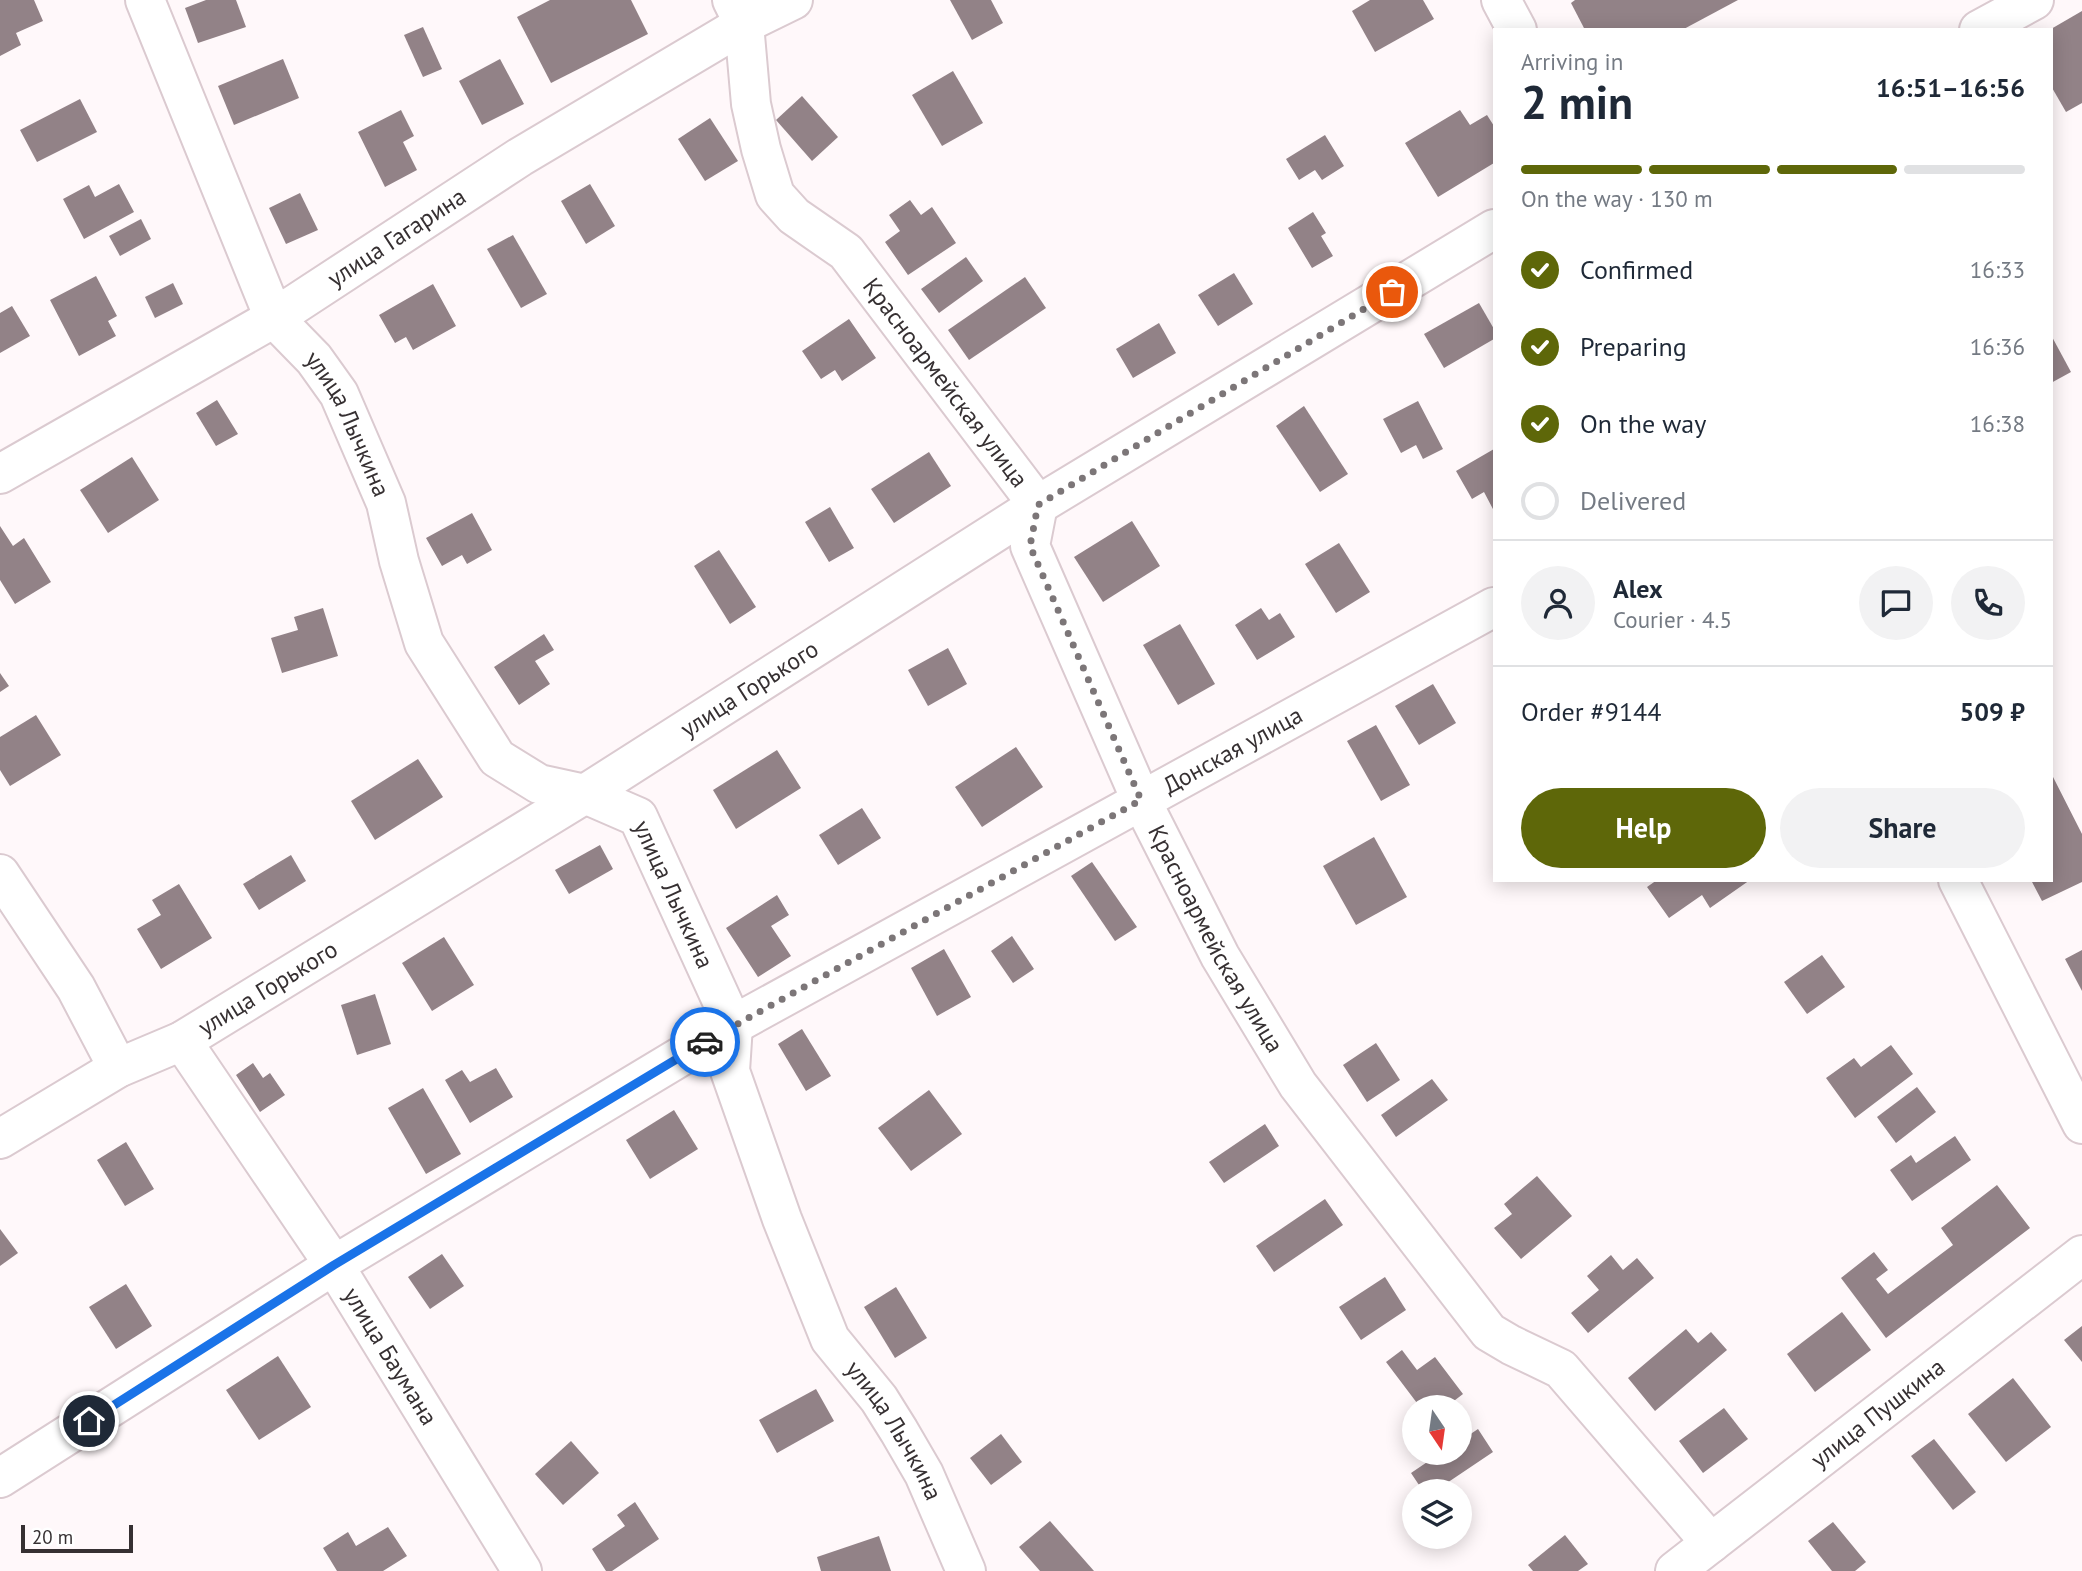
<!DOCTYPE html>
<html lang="en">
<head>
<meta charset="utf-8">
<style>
  body { margin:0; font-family:"PT Sans",sans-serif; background:#f2f2f3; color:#1f2937; height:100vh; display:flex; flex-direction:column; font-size:26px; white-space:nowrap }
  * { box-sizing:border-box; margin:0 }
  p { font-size:23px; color:#747a83 }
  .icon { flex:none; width:38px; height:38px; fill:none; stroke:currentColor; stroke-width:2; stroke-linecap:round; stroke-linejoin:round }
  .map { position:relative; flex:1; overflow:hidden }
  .details { position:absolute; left:1493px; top:28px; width:560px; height:854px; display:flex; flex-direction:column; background:#fff; border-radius:0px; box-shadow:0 4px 18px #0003 }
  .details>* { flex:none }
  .needle { width:46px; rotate:167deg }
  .fabs { position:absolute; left:1402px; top:1395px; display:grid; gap:14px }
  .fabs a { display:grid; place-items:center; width:70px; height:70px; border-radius:50%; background:#fff; box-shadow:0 4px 18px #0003; font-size:35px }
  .scale { position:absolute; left:21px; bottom:18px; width:112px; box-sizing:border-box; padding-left:7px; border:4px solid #363032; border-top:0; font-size:19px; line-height:24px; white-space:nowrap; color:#363032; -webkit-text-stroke:5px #fff; paint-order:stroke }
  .pin { position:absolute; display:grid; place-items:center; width:60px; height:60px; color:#fff; margin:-30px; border:4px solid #fff; border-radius:50%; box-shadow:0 2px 7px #0007 }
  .courier { position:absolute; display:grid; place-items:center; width:70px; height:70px; margin:-35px; border:5px solid #1a73e8; border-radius:50%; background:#fff; color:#222; box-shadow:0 2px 9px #0007 }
  .summary em { font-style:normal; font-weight:700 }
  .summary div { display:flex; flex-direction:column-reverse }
  .summary { display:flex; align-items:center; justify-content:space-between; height:119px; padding:0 28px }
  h1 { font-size:46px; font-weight:700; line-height:52px }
  .bar { display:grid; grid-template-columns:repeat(4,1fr); gap:10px 7px; align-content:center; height:84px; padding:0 28px }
  .bar i { height:9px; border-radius:5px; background:#e0e1e3 }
  .bar .selected { background:#5e6709 }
  .bar p { grid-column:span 4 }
  .line { display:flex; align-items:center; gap:18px; padding:0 28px; border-top:2px solid #e0e1e3 }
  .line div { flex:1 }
  .round { display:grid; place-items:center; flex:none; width:74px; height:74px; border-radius:37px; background:#f2f2f3 }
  ol { padding:0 28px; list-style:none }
  li { display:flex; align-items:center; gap:21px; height:77px }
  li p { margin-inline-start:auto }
  li .icon { padding:7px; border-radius:50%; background:#5e6709; color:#fff; stroke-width:4 }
  li:last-child { color:#747a83 }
  li i { width:38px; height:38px; border:4px solid #e0e1e3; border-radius:50% }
  .cta { display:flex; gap:14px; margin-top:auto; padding:14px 28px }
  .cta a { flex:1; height:80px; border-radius:42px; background:#5e6709; color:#fff; font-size:28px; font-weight:700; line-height:80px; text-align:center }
  .cta a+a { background:#f2f2f3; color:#1f2937 }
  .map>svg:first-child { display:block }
  .building { fill:#928287 }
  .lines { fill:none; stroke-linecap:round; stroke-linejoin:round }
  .minor-casing { stroke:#dbcad0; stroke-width:42 }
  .minor { stroke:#fff; stroke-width:38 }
  .done { stroke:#7c7678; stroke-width:7; stroke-dasharray:0 12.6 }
  .route { stroke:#1a73e8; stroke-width:9 }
  .labels { text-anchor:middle; stroke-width:5; stroke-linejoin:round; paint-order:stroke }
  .street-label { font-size:24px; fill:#363032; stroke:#fff }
</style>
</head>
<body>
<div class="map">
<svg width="2082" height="1571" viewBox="0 0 2082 1571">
  <rect width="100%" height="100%" fill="#fff8fa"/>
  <g class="building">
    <path d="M0,0H34L43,21L16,33L21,45L0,56Z"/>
    <path d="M206,0H236L246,27L198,43L185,8Z"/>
    <path d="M550,0H631L648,34L551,83L517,17Z"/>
    <path d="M950,0H991L1003,23L972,40Z"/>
    <path d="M1370,0H1423L1434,19L1375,52L1352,11Z"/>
    <path d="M1575,0H1738L1682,30H1585L1571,3Z"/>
    <path d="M2082,11V103L2066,112L2051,86V29Z"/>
    <path d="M423,27L442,69L423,77L404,35Z"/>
    <path d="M283,59L299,98L234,125L218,86Z"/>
    <path d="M500,59L524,104L482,125L459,81Z"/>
    <path d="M953,71L983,123L942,146L912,95Z"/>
    <path d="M802,96L838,137L812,161L776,120Z"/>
    <path d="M80,99L97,132L37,162L20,130Z"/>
    <path d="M401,110L414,136L403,142L417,170L385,187L358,132Z"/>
    <path d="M1460,110L1470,125L1487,115L1494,126V163L1438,197L1405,143Z"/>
    <path d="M710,118L738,161L705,181L678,139Z"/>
    <path d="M1325,135L1344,166L1322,180L1315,170L1299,180L1286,159Z"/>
    <path d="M119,184L134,212L84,239L63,199L89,185L95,197Z"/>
    <path d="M590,184L615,226L586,244L561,201Z"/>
    <path d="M300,193L318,230L286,244L269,208Z"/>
    <path d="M910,200L921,215L932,207L956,243L908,275L885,242L900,231L889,215Z"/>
    <path d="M1313,212L1326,233L1321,236L1333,256L1312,268L1288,228Z"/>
    <path d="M141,219L151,239L120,256L109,236Z"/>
    <path d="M513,235L547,294L521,308L487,249Z"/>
    <path d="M966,257L983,281L939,313L921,289Z"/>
    <path d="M1234,273L1253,304L1218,326L1198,295Z"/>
    <path d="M96,276L117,316L108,321L116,336L79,356L50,300Z"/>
    <path d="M1025,277L1046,308L969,360L948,330Z"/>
    <path d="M173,283L183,304L155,318L145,297Z"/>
    <path d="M433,284L456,326L413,350L406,337L395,343L379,315Z"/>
    <path d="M1479,303L1494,329V339L1444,368L1424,334Z"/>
    <path d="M12,306L30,336L0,353V313Z"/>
    <path d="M849,319L876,358L842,381L835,370L821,379L802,351Z"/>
    <path d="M1159,323L1176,353L1133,378L1116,349Z"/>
    <path d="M2051,335L2071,372L2051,383Z"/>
    <path d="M217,400L238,434L216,446L196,413Z"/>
    <path d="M1418,401L1443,449L1423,459L1416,445L1401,453L1383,419Z"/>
    <path d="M1304,406L1348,474L1320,492L1276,426Z"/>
    <path d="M1494,449V511L1484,492L1472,499L1456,471Z"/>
    <path d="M929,452L951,486L894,523L871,489Z"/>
    <path d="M132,457L159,500L108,533L80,490Z"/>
    <path d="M830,507L854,548L829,562L805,522Z"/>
    <path d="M472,513L492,550L467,564L462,555L442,566L426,538Z"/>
    <path d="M1132,521L1160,566L1103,602L1074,557Z"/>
    <path d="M0,526L13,546L24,538L51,582L15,604L0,580Z"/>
    <path d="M1339,543L1370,592L1336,613L1305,564Z"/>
    <path d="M719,550L756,607L730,624L694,566Z"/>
    <path d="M323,608L338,656L282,673L271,638L298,630L294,617Z"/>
    <path d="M1261,608L1269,620L1280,613L1295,637L1257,660L1235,625Z"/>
    <path d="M1180,624L1215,684L1178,705L1143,645Z"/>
    <path d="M544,634L554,650L535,661L550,684L519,705L494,667Z"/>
    <path d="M948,648L967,684L928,706L908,670Z"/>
    <path d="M0,673L9,686L0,692Z"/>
    <path d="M1433,684L1456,723L1419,745L1395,706Z"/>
    <path d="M36,715L61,755L10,786L0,770V737Z"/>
    <path d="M1376,725L1410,785L1381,801L1347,741Z"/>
    <path d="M1016,747L1043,787L982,827L955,787Z"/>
    <path d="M777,750L801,788L736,829L713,790Z"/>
    <path d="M418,759L443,797L375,840L351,801Z"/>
    <path d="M2051,773L2082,834V882L2042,901L2031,880H2051Z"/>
    <path d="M862,808L881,838L838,865L819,835Z"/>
    <path d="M1374,837L1407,897L1356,925L1323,866Z"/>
    <path d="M600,845L613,869L569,894L555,870Z"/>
    <path d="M291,855L306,881L259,910L243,884Z"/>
    <path d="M1092,862L1137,927L1115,941L1071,876Z"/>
    <path d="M1657,880H1750L1710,908L1702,895L1669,918L1647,887Z"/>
    <path d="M179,884L212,938L161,969L137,929L161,915L152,900Z"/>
    <path d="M777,895L789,915L771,926L791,956L758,977L726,928Z"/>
    <path d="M1012,936L1034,969L1013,983L991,951Z"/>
    <path d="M444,937L474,985L432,1011L402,963Z"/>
    <path d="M944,949L971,997L937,1016L911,968Z"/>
    <path d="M2082,950V991L2065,959Z"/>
    <path d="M1822,955L1845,987L1807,1014L1784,982Z"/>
    <path d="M375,994L391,1044L357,1055L341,1005Z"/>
    <path d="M802,1029L831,1076L806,1091L778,1044Z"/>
    <path d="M1376,1043L1400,1080L1367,1102L1343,1065Z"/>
    <path d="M1891,1045L1913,1074L1855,1118L1826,1078L1854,1058L1861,1067Z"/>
    <path d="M253,1063L263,1078L270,1073L285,1095L260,1112L236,1075Z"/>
    <path d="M496,1068L513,1097L470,1123L445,1080L462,1070L470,1082Z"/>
    <path d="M1432,1079L1448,1100L1396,1137L1381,1115Z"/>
    <path d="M1917,1087L1936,1112L1896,1143L1877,1117Z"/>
    <path d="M423,1088L461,1154L426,1174L388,1108Z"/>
    <path d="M929,1090L962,1134L911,1171L878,1128Z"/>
    <path d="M674,1110L698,1149L650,1179L626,1140Z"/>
    <path d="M1265,1124L1279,1146L1224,1183L1209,1162Z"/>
    <path d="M1955,1136L1971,1160L1912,1201L1890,1170L1911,1155L1916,1163Z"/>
    <path d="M126,1142L154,1189L125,1206L97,1160Z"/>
    <path d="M1537,1176L1572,1216L1521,1259L1494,1228L1512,1214L1504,1204Z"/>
    <path d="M1997,1185L2030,1228L1886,1338L1841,1278L1874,1252L1888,1270L1876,1279L1888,1294L1953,1245L1941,1228Z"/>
    <path d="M1325,1199L1343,1225L1274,1272L1256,1246Z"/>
    <path d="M0,1229L18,1253L0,1266Z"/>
    <path d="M442,1254L464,1286L430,1309L408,1277Z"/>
    <path d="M1611,1255L1623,1270L1637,1258L1654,1278L1588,1333L1571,1313L1599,1290L1587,1276Z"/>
    <path d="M1385,1277L1406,1310L1361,1340L1339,1307Z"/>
    <path d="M126,1284L152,1326L116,1349L89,1307Z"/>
    <path d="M896,1287L927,1338L895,1358L864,1307Z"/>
    <path d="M1842,1312L1871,1350L1815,1392L1787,1354Z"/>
    <path d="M2082,1326V1362L2064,1340Z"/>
    <path d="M1686,1329L1698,1343L1711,1332L1727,1350L1655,1411L1628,1378Z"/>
    <path d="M1402,1350L1417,1370L1435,1357L1463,1394L1446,1407H1420L1386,1362Z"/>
    <path d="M278,1356L311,1407L259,1440L226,1390Z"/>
    <path d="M2013,1378L2051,1427L2006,1462L1968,1414Z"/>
    <path d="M816,1389L834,1421L777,1453L759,1420Z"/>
    <path d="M1724,1408L1748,1439L1703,1473L1679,1441Z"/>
    <path d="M1478,1429L1493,1452L1435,1491H1423L1411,1473L1442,1452H1460V1441Z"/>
    <path d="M1001,1434L1022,1462L991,1485L970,1458Z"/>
    <path d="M1934,1439L1976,1492L1953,1510L1911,1456Z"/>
    <path d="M571,1441L599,1473L563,1505L535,1474Z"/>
    <path d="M635,1502L659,1539L612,1571H606L592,1549L625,1526L617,1515Z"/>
    <path d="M1050,1521L1094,1571H1040L1019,1547Z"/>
    <path d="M1833,1522L1866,1562L1855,1571H1832L1808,1541Z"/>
    <path d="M388,1527L407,1556L383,1571H337L323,1548L348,1532L356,1546Z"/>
    <path d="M1565,1535L1588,1564L1578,1571H1533L1528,1565Z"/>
    <path d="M879,1536L891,1571H821L817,1557Z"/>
  </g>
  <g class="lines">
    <defs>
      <g id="minor">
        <path id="s1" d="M145,0L274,318L314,359L339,394L386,503L399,561L424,643L497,758L539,784L585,794L638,817L733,1025L730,1071L782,1219L830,1339L879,1399L899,1431L924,1474L966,1571"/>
        <path id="s2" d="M732,0L744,24L751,104L761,149L775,195L794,216L846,252L1038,505L1030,546L1141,800L1220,956L1298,1085L1489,1332L1511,1345L1561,1369L1711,1543"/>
        <path d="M1501,0L1517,30"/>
        <path d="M1979,30L2034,0"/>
        <path id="s3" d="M0,474L274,318L520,157L744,24L793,0"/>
        <path d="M0,874L76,988L118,1068"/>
        <path d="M1958,880L2082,1124"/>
        <path id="s4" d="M182,1041L334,1265L522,1571"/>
        <path id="s5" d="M0,1139L118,1068L182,1041L585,794L1038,505L1494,229"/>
        <path id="s6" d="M0,1478L334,1265L733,1025L1494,607"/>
        <path id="s7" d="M1675,1571L2082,1255"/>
      </g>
    </defs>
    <use href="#minor" class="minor-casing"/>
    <use href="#minor" class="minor"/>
  </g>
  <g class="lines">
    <path class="done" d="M705,1042L1141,800L1030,546L1038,505L1392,292"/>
    <path class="route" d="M89,1421L334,1265L705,1042"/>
  </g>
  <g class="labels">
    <g class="street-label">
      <text dy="8" stroke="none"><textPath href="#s3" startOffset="462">улица Гагарина</textPath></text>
      <text dy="8" stroke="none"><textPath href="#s2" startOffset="457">Красноармейская улица</textPath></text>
      <text dy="8" stroke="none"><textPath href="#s1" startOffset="474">улица Лычкина</textPath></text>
      <text dy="8" stroke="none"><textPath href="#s5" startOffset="875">улица Горького</textPath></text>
      <text dy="8" stroke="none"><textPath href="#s6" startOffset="1432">Донская улица</textPath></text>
      <text dy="8" stroke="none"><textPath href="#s1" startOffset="1083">улица Лычкина</textPath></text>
      <text dy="8" stroke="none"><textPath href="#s2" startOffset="1087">Красноармейская улица</textPath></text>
      <text dy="8" stroke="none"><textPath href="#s5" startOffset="308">улица Горького</textPath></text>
      <text dy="8" stroke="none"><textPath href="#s4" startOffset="378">улица Баумана</textPath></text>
      <text dy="8" stroke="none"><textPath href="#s7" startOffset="257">улица Пушкина</textPath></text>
      <text dy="8" stroke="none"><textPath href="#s1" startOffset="1671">улица Лычкина</textPath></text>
    </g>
  </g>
</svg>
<div class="fabs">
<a><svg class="needle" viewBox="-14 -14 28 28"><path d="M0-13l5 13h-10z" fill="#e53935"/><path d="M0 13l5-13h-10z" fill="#747a83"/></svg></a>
<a><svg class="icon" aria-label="layers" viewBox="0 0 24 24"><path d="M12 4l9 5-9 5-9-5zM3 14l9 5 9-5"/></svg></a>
</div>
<div class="scale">20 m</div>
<div class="pin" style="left:1392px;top:292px;background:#ea580c"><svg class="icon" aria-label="bag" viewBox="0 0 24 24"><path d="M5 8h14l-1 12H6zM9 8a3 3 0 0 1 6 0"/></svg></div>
<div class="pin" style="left:89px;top:1421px;background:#1f2937"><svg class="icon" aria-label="home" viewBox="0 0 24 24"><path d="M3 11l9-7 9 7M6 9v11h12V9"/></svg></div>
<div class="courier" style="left:705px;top:1042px"><svg class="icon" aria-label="car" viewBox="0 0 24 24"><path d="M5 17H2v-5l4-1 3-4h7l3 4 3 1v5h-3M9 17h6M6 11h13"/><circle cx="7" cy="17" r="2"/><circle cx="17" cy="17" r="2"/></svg></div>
<section class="details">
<div class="summary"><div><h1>2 min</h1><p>Arriving in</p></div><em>16:51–16:56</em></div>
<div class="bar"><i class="selected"></i><i class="selected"></i><i class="selected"></i><i></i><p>On the way · 130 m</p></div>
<ol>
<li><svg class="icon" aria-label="check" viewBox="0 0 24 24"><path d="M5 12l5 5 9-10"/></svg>Confirmed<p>16:33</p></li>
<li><svg class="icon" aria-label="check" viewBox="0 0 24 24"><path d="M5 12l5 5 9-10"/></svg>Preparing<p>16:36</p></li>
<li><svg class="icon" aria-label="check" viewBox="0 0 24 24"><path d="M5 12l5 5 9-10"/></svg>On the way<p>16:38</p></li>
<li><i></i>Delivered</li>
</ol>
<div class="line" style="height:126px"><a class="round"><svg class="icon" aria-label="person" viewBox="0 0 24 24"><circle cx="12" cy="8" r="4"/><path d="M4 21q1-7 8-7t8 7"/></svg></a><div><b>Alex</b><p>Courier · 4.5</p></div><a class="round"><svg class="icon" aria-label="chat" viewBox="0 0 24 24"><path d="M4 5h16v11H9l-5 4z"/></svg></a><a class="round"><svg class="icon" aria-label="phone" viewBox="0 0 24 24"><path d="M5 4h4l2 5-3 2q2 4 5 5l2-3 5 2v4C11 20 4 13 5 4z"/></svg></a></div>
<div class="line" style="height:91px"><div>Order #9144</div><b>509 ₽</b></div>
<div class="cta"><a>Help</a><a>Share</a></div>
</section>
</div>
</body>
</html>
